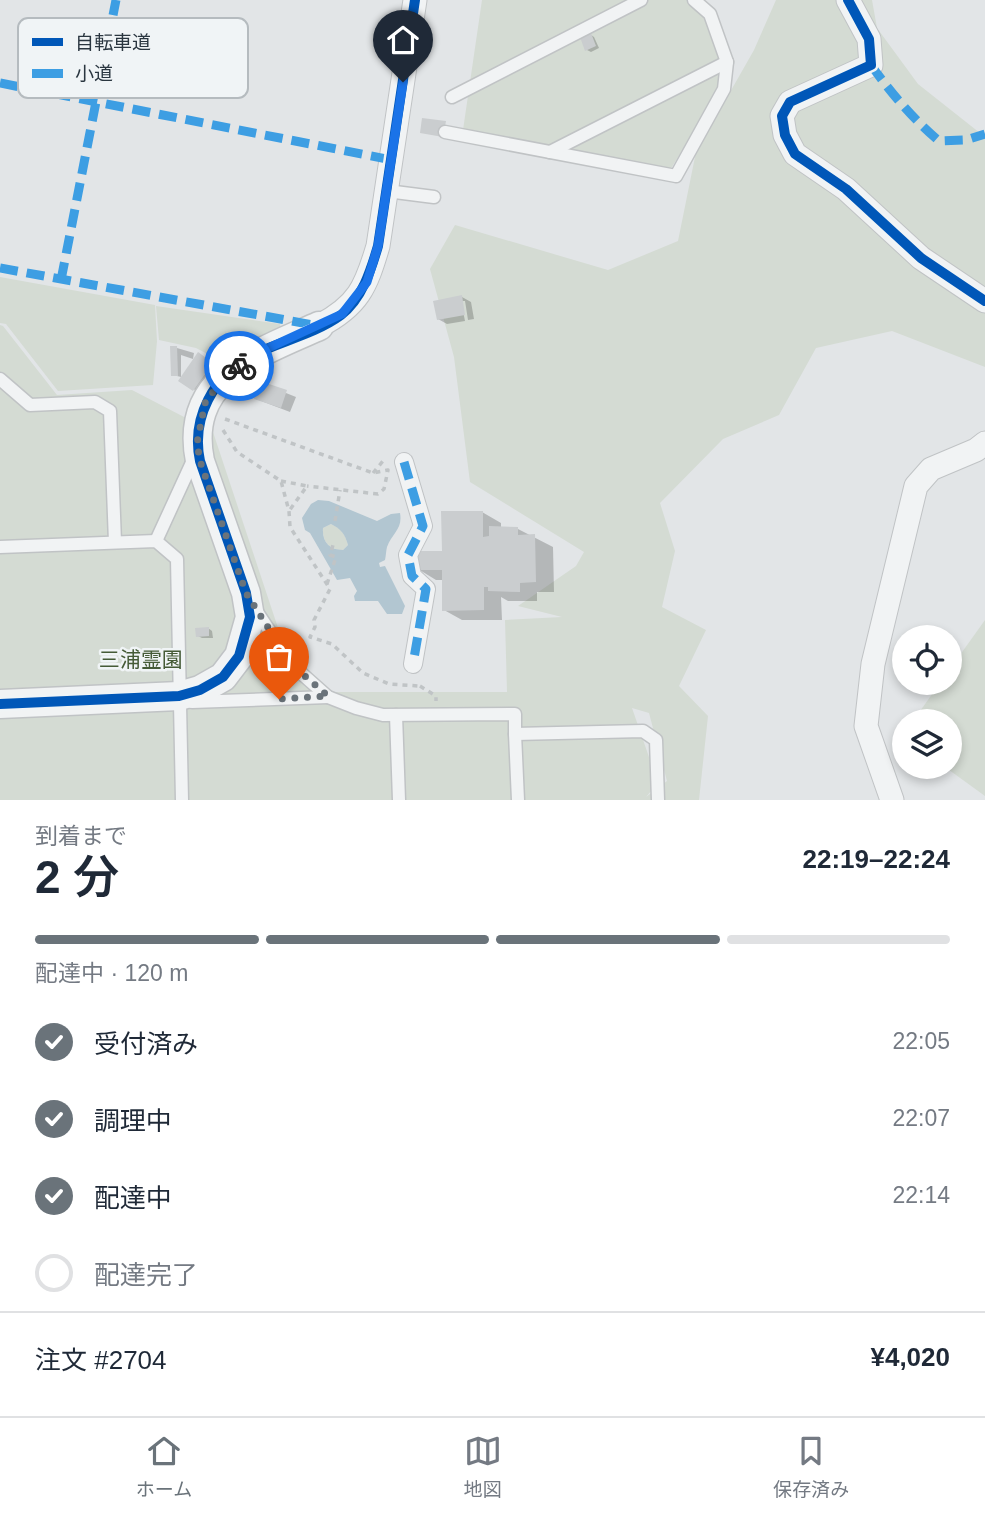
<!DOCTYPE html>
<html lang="ja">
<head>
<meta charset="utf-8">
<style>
  body { margin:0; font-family:Arial,"Noto Sans JP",sans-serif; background:#f6f6f7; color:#1f2937; height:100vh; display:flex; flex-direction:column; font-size:26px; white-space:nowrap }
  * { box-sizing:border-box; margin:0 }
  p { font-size:23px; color:#747a83 }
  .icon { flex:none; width:38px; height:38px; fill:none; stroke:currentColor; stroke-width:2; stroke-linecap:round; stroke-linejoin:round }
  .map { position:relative; height:800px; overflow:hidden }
  .side { display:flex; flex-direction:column; background:#fff; flex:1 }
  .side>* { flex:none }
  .fabs { position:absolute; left:892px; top:625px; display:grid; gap:14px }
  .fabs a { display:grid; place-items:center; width:70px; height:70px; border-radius:50%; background:#fff; box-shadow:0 4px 10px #0003; font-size:35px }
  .pin { position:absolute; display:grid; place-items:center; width:60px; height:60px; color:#fff; margin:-72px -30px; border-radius:50% 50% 50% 0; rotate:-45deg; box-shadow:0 0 7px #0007 }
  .pin .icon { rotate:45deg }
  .courier { position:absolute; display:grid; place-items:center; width:70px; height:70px; margin:-35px; border:5px solid #1a73e8; border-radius:50%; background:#fff; color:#222; box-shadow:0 2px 9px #0007 }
  .headline em { font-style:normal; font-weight:600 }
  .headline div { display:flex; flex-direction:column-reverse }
  .headline { display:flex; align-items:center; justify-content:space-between; height:119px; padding:0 35px }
  h1 { font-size:46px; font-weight:600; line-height:52px }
  .bar { display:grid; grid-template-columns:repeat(4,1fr); gap:10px 7px; align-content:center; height:84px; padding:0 35px }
  .bar i { height:9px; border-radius:5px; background:#e0e1e3 }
  .bar .current { background:#6a737a }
  .bar p { grid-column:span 4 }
  .line { display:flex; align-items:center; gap:18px; padding:0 35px; border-top:2px solid #e0e1e3 }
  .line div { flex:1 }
  ol { padding:0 35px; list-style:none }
  li { display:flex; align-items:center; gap:21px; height:77px }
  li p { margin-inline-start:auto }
  li .icon { padding:7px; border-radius:50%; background:#6a737a; color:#fff; stroke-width:4 }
  li:last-child { color:#747a83 }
  li i { width:38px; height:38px; border:4px solid #e0e1e3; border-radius:50% }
  .dock { display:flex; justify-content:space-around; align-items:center; height:98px; border-top:2px solid #e0e1e3; background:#fff; font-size:19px; color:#747a83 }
  .dock a { display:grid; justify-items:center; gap:4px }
  .dock .current { color:#6a737a }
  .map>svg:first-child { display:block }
  .green { fill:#d4dbd3; fill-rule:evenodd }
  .water { fill:#b2c6d1; fill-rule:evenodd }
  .shadow { fill:#0003 }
  .building { fill:#cacdcf }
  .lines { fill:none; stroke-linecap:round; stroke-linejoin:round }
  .service-casing { stroke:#c0c3c5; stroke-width:15 }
  .pedestrian-casing { stroke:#c0c3c5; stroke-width:20 }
  .minor-casing { stroke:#c0c3c5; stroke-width:25 }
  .tertiary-casing { stroke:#c0c3c5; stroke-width:31 }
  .path { stroke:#c0c4c6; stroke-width:3.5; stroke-dasharray:5 5; stroke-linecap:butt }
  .service { stroke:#f1f3f4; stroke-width:12 }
  .pedestrian { stroke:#f1f3f4; stroke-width:18 }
  .minor { stroke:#f1f3f4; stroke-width:23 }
  .tertiary { stroke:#f1f3f4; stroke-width:28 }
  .quiet { stroke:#3d9ee3; stroke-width:9; stroke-dasharray:18 9; stroke-linecap:butt }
  .cycleway-casing { stroke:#f0f4f6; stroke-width:15 }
  .cycleway { stroke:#0057b8; stroke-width:10 }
  .done { stroke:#6a737a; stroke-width:7; stroke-dasharray:0 12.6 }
  .route { stroke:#1a73e8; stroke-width:9 }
  .labels { text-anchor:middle; stroke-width:5; stroke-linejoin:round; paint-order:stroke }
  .park-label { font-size:21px; fill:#455b37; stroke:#f0f4f6 }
  .key { fill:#f0f4f6; stroke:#b5bbbf; stroke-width:2 }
  .key-label { font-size:19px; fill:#2a3640 }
</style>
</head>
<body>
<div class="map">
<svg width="985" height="800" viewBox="0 0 985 800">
  <rect width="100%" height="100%" fill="#e2e5e7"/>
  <g class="green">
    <path d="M482,0H701L716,17L732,70L670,170L463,130Z"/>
    <path d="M776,0H872L877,28L918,84L985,137V367L892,331L816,348L779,415L723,439L660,503L675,551L662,607L706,630L679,686L708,716L699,800H0V325L3,326L57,395L132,390L213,432L283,643L326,692H507L505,620L562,617L518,606L576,566L584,552L470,482L454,357L430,269L455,225L608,270L678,241L696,152L754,50ZM632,708L649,713L667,781L646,797L658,783Z"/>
    <path d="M0,277L155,305L157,341L153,385L58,391L6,324L0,323Z"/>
    <path d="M156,306L280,324L281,329L221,361L196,348L159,340Z"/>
    <path d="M331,524C342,529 345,534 348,545L343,550C329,550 322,542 323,528Z"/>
    <path d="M985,620V796L945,767L950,766V721H913L940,683L950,682V669Z"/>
  </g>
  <path class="water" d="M318,500L329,501L377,521L391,514L400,513C403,529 392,533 387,547C386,551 386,555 385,560L379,563L380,567L385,566L405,606L402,614H387L378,601H355L354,596L357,591L350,578L337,580L310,533L305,530L302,518L311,504ZM331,524C341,529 345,534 348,545L343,550C329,550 322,542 323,528Z"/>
  <g class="shadow">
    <path d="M591,35L594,37L599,48L591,52L587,50Z"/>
    <path d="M462,297L471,302L474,319L468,320L465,301H461L465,321L447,324L438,319Z"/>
    <path d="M177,348L194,353L193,359L181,355V377L173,375Z"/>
    <path d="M207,360L221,369L203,395L181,381Z"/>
    <path d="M261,383L296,397L290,412L256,399Z"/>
    <path d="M482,512L501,523V528L518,529L553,547L554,592H537V601H508L501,597L502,620H462L444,610V580H436L418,569L443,553Z"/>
    <path d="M208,628L212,631L213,638H202L198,636Z"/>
  </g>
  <g class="building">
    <path d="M591,33L596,46L585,51L580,37Z"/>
    <path d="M422,118L446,121L443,137L420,133Z"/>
    <path d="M462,295L465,315L437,320L433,301Z"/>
    <path d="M170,346H177L178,376H171Z"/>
    <path d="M198,352L213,363L193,391L178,381Z"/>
    <path d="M260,381L287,390L281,408L254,399Z"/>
    <path d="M441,511H483V537L489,536V526L518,527V535L535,534L536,582L520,583V592L488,591V587H484V610L442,611V570H416V551H442Z"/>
    <path d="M209,627V636L196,637L195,628Z"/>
  </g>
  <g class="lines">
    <defs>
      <g id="service">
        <path d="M452,97L641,0"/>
        <path d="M445,132L676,176L724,89L727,62L710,14L694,0"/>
        <path d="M550,152L727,62"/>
        <path d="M387,191L434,197"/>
        <path d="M0,379L30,405L95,402L110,411L115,542"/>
        <path d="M156,541L195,456"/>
        <path d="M0,547L156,541L177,559L182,800"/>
        <path d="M255,609L292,665L328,697L356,708L383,715L515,714V734L643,731L656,740L658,800"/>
        <path d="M192,702L328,697"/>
        <path d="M396,715L399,800"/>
        <path d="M515,734L518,800"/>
      </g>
      <path id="pedestrian" d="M404,462L423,526L408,555L412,576L426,589L413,664"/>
      <g id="minor">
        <path d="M848,0L869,39L871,65L790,102L782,116L785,135L795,154L846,189L921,258L985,301"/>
        <path d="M319,326C358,306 366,287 378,246L415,0"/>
        <path d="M892,800L866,726L873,664L916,486L931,469L976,450L985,443"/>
      </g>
      <path id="tertiary" d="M0,704L179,696L200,690L223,677L239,656L250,617L246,593L200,461C183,378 258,353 319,326"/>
    </defs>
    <use href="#service" class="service-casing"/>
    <use href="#pedestrian" class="pedestrian-casing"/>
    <use href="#minor" class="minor-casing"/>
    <use href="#tertiary" class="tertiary-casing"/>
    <g class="path">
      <path d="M225,419L373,473L388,470L384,489L378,494L307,486"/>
      <path d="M223,430L237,452L281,481L289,511L290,527L330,589L314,620L315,627L310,637L332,644L363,673L389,684L419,686"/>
      <path d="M373,473L383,461"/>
      <path d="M281,481L307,486L289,511"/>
      <path d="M335,521L340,490"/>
      <path d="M327,584L336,557L330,555L333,545"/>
      <path d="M420,686L436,696V701"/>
    </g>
    <use href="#service" class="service"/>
    <use href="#pedestrian" class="pedestrian"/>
    <use href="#minor" class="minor"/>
    <use href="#tertiary" class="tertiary"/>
    <g class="quiet">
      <path d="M871,65C891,93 913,119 939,141L966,140L985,134"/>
      <path d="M0,83L392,160"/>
      <path d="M0,268L319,326"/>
      <path d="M61,280L116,0"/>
      <path d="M404,462L423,526L408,555L412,576L426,589L413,664"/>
    </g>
    <defs>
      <g id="cycleway">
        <path d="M848,0L869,39L871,65L790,102L782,116L785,135L795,154L846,189L921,258L985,301"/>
        <path d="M0,704L179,696L200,690L223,677L239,656L250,617L246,593L200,461C191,418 213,376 253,355C281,341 315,334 341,315C362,299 371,270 378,246L415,0"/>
      </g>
    </defs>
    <use href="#cycleway" class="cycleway-casing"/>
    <use href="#cycleway" class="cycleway"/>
  </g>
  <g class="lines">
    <path class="done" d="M239,366L223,378L205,403L197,443L200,461L246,593L292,665L328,696L279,699"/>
    <path class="route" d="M239,366L251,356L342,314L367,282L378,246L403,82"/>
  </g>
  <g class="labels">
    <g class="park-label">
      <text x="141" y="667">三浦霊園</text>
    </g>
  </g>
  <rect x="18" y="18" width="230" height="80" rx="10" class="key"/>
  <rect x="32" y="38" width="31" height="8" fill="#0057b8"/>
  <rect x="32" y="69" width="31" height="9" fill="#3d9ee3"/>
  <g class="key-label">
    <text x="75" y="49">自転車道</text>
    <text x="75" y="80">小道</text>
  </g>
</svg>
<div class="fabs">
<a><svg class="icon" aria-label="locate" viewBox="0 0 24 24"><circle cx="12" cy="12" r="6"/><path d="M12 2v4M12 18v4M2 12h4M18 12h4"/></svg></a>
<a><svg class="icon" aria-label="layers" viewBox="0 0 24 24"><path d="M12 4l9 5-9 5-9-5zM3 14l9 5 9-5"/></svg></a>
</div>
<div class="pin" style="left:279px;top:699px;background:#ea580c"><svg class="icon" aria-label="bag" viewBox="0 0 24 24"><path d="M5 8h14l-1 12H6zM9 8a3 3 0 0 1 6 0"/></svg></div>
<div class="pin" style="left:403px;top:82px;background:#1f2937"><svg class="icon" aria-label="home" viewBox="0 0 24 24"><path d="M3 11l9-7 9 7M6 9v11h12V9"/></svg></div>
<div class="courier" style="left:239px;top:366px"><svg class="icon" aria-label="bike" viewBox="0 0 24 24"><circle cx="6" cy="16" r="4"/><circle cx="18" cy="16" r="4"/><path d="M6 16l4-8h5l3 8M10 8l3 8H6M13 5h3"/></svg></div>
</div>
<section class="side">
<div class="headline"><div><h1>2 分</h1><p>到着まで</p></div><em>22:19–22:24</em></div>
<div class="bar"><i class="current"></i><i class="current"></i><i class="current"></i><i></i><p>配達中 · 120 m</p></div>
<ol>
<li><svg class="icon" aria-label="check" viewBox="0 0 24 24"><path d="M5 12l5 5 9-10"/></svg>受付済み<p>22:05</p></li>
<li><svg class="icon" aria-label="check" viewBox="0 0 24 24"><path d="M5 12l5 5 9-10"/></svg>調理中<p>22:07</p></li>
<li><svg class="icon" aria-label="check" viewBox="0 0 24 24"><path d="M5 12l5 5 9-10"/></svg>配達中<p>22:14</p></li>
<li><i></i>配達完了</li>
</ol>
<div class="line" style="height:91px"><div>注文 #2704</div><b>¥4,020</b></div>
</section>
<nav class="dock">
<a class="current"><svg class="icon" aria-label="home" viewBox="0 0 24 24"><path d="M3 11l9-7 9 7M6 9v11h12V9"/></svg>ホーム</a>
<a><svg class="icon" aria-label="map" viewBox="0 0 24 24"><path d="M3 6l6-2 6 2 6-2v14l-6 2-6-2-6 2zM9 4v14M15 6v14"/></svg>地図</a>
<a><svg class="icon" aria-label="saved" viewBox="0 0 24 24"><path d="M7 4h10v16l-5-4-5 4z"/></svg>保存済み</a>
</nav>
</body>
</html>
